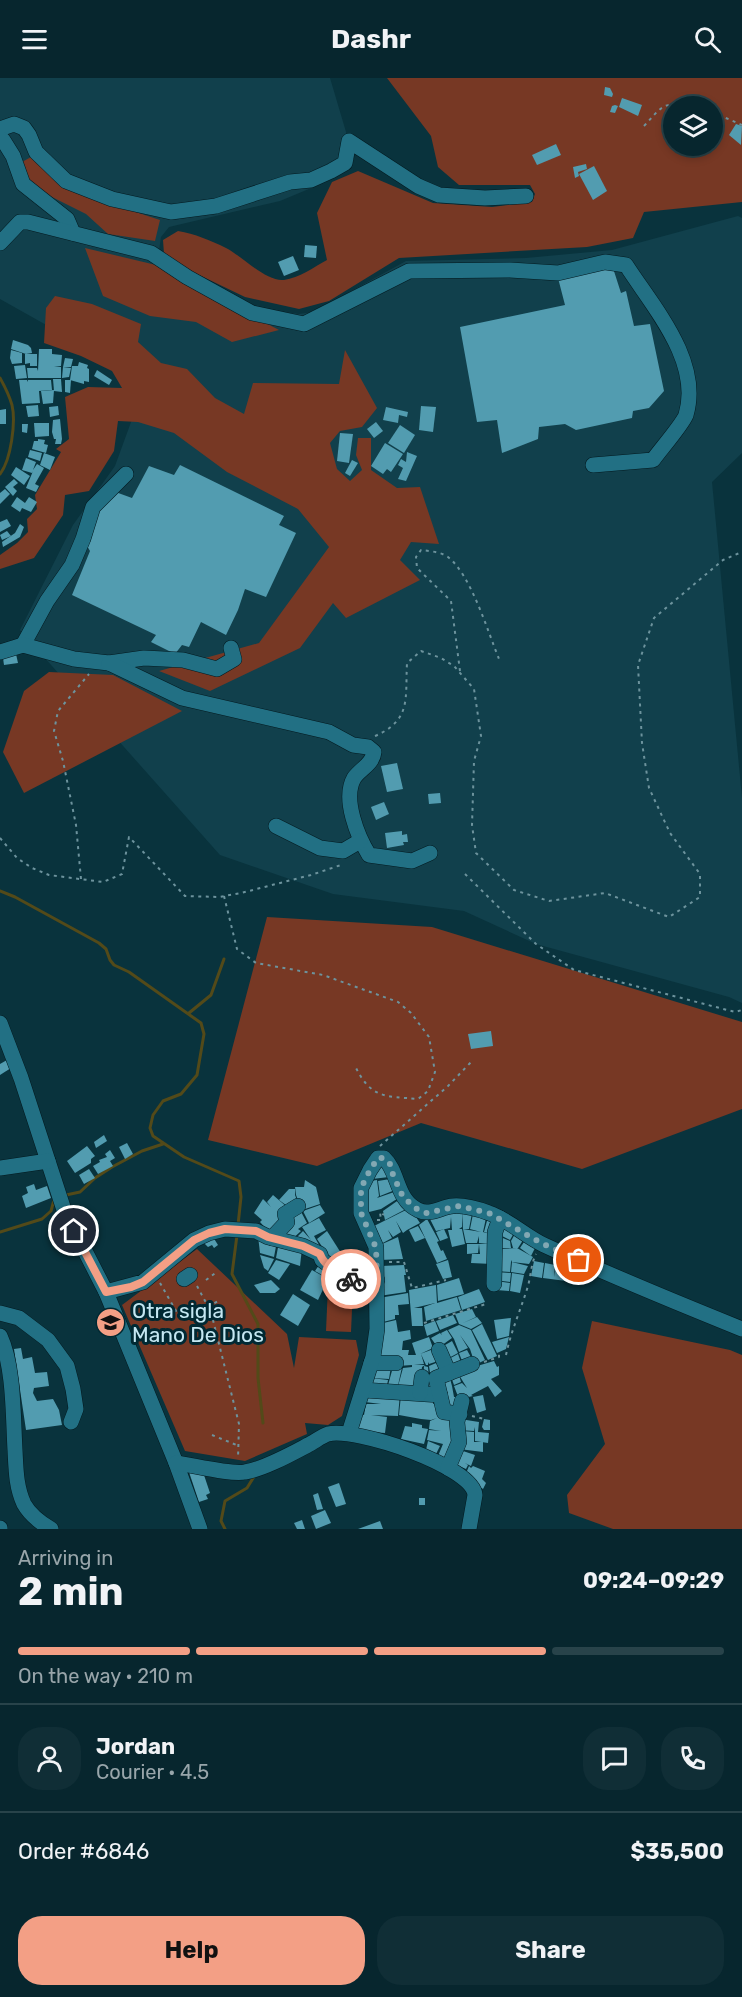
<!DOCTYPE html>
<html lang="en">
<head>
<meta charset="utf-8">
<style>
  body { margin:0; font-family:Rubik,sans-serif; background:#102e36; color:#f1f3f6; height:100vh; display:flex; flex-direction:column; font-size:22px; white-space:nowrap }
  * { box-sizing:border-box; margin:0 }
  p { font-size:20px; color:#98a5aa }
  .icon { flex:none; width:33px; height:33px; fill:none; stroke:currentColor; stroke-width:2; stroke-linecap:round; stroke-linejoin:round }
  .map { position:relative; height:1451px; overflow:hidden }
  .details { display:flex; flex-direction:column; background:#07262e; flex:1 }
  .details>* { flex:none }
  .buttons { position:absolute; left:663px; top:18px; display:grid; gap:12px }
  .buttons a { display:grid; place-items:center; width:60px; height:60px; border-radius:50%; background:#07262e; box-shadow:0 3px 9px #0003,0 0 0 2px #28434a; font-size:30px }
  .pin { position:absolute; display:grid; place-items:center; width:51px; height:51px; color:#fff; margin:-26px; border:3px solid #fff; border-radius:50%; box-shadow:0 2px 6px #0007 }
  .courier { position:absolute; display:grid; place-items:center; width:60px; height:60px; margin:-30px; border:4px solid #f39f85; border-radius:50%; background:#fff; color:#222; box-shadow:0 2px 8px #0007 }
  .headline em { font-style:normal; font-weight:700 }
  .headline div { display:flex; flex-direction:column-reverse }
  .headline { display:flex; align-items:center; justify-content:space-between; height:102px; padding:0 18px }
  h1 { font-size:39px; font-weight:700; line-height:45px }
  .bar { display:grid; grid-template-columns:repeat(4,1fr); gap:9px 6px; align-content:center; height:72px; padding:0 18px }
  .bar i { height:8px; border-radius:4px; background:#28434a }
  .bar .on { background:#f39f85 }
  .bar p { grid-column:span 4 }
  .line { display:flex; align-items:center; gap:15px; padding:0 18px; border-top:2px solid #28434a }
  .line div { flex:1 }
  .round { display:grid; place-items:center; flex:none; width:63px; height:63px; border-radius:24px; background:#102e36 }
  .action { display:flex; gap:12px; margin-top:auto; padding:12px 18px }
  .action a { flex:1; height:69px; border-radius:24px; background:#f39f85; color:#111; font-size:24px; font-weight:700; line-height:69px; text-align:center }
  .action a+a { background:#102e36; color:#f1f3f6 }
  header { display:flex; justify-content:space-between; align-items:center; height:78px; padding:0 18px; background:#07262e; font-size:27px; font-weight:700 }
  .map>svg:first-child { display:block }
  .built { fill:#11404c }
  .green { fill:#773824; fill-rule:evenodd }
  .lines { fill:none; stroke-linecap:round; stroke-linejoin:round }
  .stream { stroke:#534a19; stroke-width:3 }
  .building { fill:#529cb0 }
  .minor-casing { stroke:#03191f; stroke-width:16 }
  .path { stroke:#6d939d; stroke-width:2; stroke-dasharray:3 4.5; stroke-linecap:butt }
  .minor { stroke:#227084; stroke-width:15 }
  .done { stroke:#83a8b3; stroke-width:6; stroke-dasharray:0 10.8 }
  .route { stroke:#f39f85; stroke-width:8 }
  .labels { text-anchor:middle; stroke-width:6; stroke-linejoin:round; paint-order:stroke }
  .poi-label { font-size:21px; fill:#c4e7f2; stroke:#002933; text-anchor:start }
</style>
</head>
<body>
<header><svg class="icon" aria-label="menu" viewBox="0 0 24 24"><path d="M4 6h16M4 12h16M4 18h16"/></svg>Dashr<svg class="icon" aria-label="search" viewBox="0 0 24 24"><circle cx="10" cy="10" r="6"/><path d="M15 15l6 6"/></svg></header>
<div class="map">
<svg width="742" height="1451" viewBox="0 0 742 1451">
  <rect width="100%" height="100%" fill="#09333d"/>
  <path class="built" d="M0,0H330L354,81L352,89L316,108L280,123L169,149L161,159L159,173L254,230L299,236L313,234L406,183L526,180L612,172L738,138L742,140V375L712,404L742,720V925L729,919L536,866L464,833L333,816L220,777L20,552L73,447L115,388L146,303L0,221Z"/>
  <g class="green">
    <path d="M387,0H742V124L644,134L633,160L587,169L399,180L329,223L299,231L245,219L170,183L164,176L163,162L178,153C195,156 210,162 226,170C242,178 266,204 284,202C299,200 314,189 327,182L317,135L332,104L358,93L433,125L492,129L532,124L535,116L530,107H459L438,89L431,58ZM674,28H712V68H674Z"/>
    <path d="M31,79L87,118L160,142L155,163L108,156L86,136L52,119L30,103L22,84Z"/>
    <path d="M85,170L156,187L279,252L232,264L196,244L150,238L103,218Z"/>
    <path d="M55,218L92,226L141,246L138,264L161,285L187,291L215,320L244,336L253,305L339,306L345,272L377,330L362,349L340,353L330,365L337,391L350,403L362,392L356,377L358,360H371V392L397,410L420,409L439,466L411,464L400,482L420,502L346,540L333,525L300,570L210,613L159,593L259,565L329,469L298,431L227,394L174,355L138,344L118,343L114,373L89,413L65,417L63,437L34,480L0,491V477L17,465L28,454L27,441L37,431L35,417L61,374L56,371L69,361L65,319L88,309L122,310L112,293L81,278L44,265L46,230Z"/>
    <path d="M49,594L113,597L182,633L24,715L3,674L24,613Z"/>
    <path d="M267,839L432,849L742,944V1031L582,1091L421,1045L317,1088L208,1062Z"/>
    <path d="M197,1171L287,1256L294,1290L299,1259L356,1262L359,1277L342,1338L328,1347L305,1345L307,1356L245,1383L185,1373L122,1227Z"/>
    <path d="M328,1208L353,1209L351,1254L326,1253Z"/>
    <path d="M592,1243L730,1272L742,1277V1451H613L569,1435L567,1417L605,1366L582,1290Z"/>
  </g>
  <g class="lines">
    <g class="stream">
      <path d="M0,300C5,309 9,317 12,327C16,344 11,382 0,396"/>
      <path d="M0,813L15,819L99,865L106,871L110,882L114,887L129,894L201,945L204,956L197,997L181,1016L163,1023L153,1037L150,1050L153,1058L184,1079L239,1103L241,1119L238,1147"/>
      <path d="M189,935L211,917L224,881"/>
      <path d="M66,1117L80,1114L95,1100L112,1089L142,1073L163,1066"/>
      <path d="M0,1154L42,1141L51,1133L54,1122"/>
      <path d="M237,1157L232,1196L258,1246V1300L263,1345"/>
      <path d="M225,1451L221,1443L225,1423L247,1410L255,1397"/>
    </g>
  </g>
  <g class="building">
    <path d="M605,9L610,10L613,16L612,19L604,17Z"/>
    <path d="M622,20L642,27L638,38L619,29Z"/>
    <path d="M615,27L618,28L615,35L610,34L612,28Z"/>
    <path d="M736,46L742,48L741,67L729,57Z"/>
    <path d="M556,66L561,77L537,87L532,77Z"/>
    <path d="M586,86L587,91L578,94L579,98L575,100L573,89Z"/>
    <path d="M594,88L607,113L593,122L579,96Z"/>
    <path d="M305,167L317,168L316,180L304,179Z"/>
    <path d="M293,178L299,192L284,198L278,184Z"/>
    <path d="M613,190L621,215L626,213L634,248L650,246L664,313L649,330L633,333L632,340L576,352L565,346L539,349L538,361L502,375L497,342L477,344L460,249L565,227L558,200Z"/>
    <path d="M13,262L28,267L31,270L32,275L26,276L11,271Z"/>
    <path d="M39,271H52V276L62,277L61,288L54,289H61V300H28L27,290H37L38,293Z"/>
    <path d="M11,272L22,275V285L12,286L10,280Z"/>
    <path d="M25,276H37V288H30V285L25,286Z"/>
    <path d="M65,280L73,281L71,289H63Z"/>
    <path d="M79,284L88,287L87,290L89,291V304L84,303V306L70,302L72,288H78Z"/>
    <path d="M25,287L27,300L16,301L14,288Z"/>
    <path d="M63,289L71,290L69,299L62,300Z"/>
    <path d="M97,292L112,302L109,307L94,298Z"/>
    <path d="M53,301H61L62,314L54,313Z"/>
    <path d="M19,302H27V304L28,302H51L52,312L39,313L40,325L22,326Z"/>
    <path d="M65,302H71L70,315L65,314Z"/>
    <path d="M54,312L53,325L43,326L41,313Z"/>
    <path d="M38,327L39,338L28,339L26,328Z"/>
    <path d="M58,328L59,337L50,339L49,329Z"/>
    <path d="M421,328L436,329L433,354L419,352Z"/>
    <path d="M386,329L408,334L407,339L399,337L398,345L383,342Z"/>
    <path d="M6,331V346H0V332Z"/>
    <path d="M60,341L62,361L61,366H55L56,361H54L52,354L53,342Z"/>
    <path d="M376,344L383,353L374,360L367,351Z"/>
    <path d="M34,345H49V358L35,359Z"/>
    <path d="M22,346H28L27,355L22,354Z"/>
    <path d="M400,347L415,357L404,375L388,365Z"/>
    <path d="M340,355L353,356L349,385L337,383Z"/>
    <path d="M38,361L45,362L44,366L48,367L46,375L32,371L34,363H38Z"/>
    <path d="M385,365L403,376L391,394L387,391L383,396L371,388Z"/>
    <path d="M30,372L42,375L40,383L28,379Z"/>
    <path d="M407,374L417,378L406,403L398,401L403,390L398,387L401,381L406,384Z"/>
    <path d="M44,375L55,379L50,392L40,387Z"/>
    <path d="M26,380L36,384L33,392L37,386L44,390L35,406L39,408L36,414L26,410L33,393L32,395L22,392Z"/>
    <path d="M352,382L358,385L350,398L345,395Z"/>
    <path d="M180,387L284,438L279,447L296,455L266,519L245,511L238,532L226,557L201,544L189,569L182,567L175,576L151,564L156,557L72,517L90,473L83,461L110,412L132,420L149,388L174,397Z"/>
    <path d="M16,389L30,398L24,407L11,397Z"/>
    <path d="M14,401L18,405L13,409L17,413L13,418L5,409Z"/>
    <path d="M5,411L10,416L0,426V415Z"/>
    <path d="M17,419L25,425L29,419L37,424L31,434L22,430L20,434L11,428Z"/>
    <path d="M7,441L11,448L0,454V444Z"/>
    <path d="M20,446L24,449L20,459L3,469L2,464L15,455Z"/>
    <path d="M7,453L11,458L2,462L0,457Z"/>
    <path d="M16,576L18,585L4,587L3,580Z"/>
    <path d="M397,685L403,711L387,714L381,688Z"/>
    <path d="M440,715L441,725L429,726L428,716Z"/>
    <path d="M384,724L389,736L376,742L371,729Z"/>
    <path d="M402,753V757L407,756L408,764H403L404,767L387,770L385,755Z"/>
    <path d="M491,953L493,968L471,971L468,956Z"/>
    <path d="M7,982L11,990L0,997V986Z"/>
    <path d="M104,1057L107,1063L96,1070L94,1064Z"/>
    <path d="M127,1065L133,1076L125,1081L119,1069Z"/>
    <path d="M87,1068L95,1078L91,1081V1085L75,1095L67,1083Z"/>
    <path d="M110,1072L115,1080L110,1083L113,1088L98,1096L93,1088L100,1084L99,1082L107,1079L105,1076Z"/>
    <path d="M385,1087L389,1099L372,1101L376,1089Z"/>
    <path d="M89,1091L95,1100L84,1106L79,1097Z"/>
    <path d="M390,1101L395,1112L380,1118L378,1103Z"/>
    <path d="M305,1102L316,1109L320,1126L302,1132L296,1117L295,1109H304Z"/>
    <path d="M377,1102L379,1118L377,1120L397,1113L400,1119L381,1131L369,1134L365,1122L366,1112L370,1103Z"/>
    <path d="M34,1106L36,1112L47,1108L51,1120L26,1130L22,1118L28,1115L26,1109Z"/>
    <path d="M289,1111H295V1117L298,1125L290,1130L279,1122Z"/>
    <path d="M273,1117L288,1130L271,1156L260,1144L262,1142L254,1135L263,1121L271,1129L267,1124Z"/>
    <path d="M400,1121L406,1131L385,1142L383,1133Z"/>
    <path d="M320,1127L325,1135L309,1145L303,1133Z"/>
    <path d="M299,1130L307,1145L298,1151L301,1153L289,1164L277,1156Z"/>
    <path d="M410,1130L420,1145L407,1152L405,1147L407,1152L403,1155L396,1143L401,1154L393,1159L388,1152L392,1160L379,1167L372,1149Z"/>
    <path d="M451,1132V1136L462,1134V1149L459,1151H462L465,1166L452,1169L448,1152H452L451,1139L450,1150L436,1153L430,1141Z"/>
    <path d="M462,1133L472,1135L469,1151H463Z"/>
    <path d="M473,1136L486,1140L483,1154L493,1157L492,1186L471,1185L472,1176H480L479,1166H489L479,1165V1158L477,1165H466L463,1151L481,1154L470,1151Z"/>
    <path d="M488,1139L497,1141L492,1156L484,1154Z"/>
    <path d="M319,1140L326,1152L314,1158L322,1172L293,1163L303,1153L311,1162L302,1149Z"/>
    <path d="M427,1141L439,1163L437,1164L441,1173L443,1172L447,1181L437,1185L419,1147Z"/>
    <path d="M501,1145L515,1153L510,1162L496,1155Z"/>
    <path d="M418,1148L425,1160L415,1164L409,1152Z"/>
    <path d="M444,1151L448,1160L440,1163L436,1154Z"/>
    <path d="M327,1153L341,1175L331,1182L317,1161Z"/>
    <path d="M516,1154L525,1159L518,1170H513L511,1163Z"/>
    <path d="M258,1158L277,1163L274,1179L260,1175Z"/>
    <path d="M498,1158L510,1163L511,1170H498Z"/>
    <path d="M213,1159L218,1167L214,1170L212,1167L208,1169L203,1164Z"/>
    <path d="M398,1159L403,1181L380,1182V1167Z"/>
    <path d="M526,1161L536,1168L531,1178L520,1170Z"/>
    <path d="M279,1164L302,1170L300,1188L276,1180Z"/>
    <path d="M467,1166H479L478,1175L467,1176Z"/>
    <path d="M517,1170L533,1179L529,1186L512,1184V1182L511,1184H509H511L510,1194L496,1193L499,1171Z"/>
    <path d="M260,1177L274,1181L268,1193L264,1190Z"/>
    <path d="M558,1178L569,1183L566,1203L543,1200L545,1185L555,1187L554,1199Z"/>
    <path d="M276,1182L290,1186L279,1202L268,1195Z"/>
    <path d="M448,1182L452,1199L443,1201L436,1186Z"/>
    <path d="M534,1183L544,1185L542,1200L531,1198Z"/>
    <path d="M321,1184L336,1195L331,1202L315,1193Z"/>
    <path d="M512,1184L528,1188L524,1196L511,1194Z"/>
    <path d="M404,1187L406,1197H404L406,1214L379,1218L381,1188Z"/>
    <path d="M312,1192L328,1201L318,1222L300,1212Z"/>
    <path d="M496,1194L511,1195L510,1204L495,1202Z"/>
    <path d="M512,1195L524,1197L520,1215L510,1213Z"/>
    <path d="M459,1200L464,1216L438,1223L437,1207Z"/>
    <path d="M271,1202L280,1211L275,1215H260L254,1207Z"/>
    <path d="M496,1203L510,1205L509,1213L496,1212Z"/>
    <path d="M436,1207L437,1225L457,1219L461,1232L426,1243L424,1229L435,1225L414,1230H422L423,1248H412L409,1212Z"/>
    <path d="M479,1211L485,1224L462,1232L458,1219Z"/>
    <path d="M408,1215L409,1226L398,1227L399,1237H395V1241L383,1244L379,1220Z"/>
    <path d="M293,1216L310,1227L298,1248L280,1237Z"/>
    <path d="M472,1231L476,1239L463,1245L477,1239L482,1245L471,1251L459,1246L455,1236Z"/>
    <path d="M453,1237L457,1245L454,1244L457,1245L440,1252L436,1243Z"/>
    <path d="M511,1240L509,1258L497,1261L494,1242Z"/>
    <path d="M396,1242L398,1254L410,1252L411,1261L403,1263L402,1272H409L408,1277H416L412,1265L429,1259L433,1270L420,1276L431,1272L434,1277L441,1282L429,1286L428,1284V1287H426L421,1276L424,1286L414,1287H425L422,1289L419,1313L397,1312L403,1290L412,1289V1287L398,1288L376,1283L379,1246Z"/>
    <path d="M435,1243L439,1253L427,1258L424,1247Z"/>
    <path d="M482,1246L497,1278L488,1282L472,1252Z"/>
    <path d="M459,1247L471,1252L485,1282L479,1285L474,1283L470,1271L460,1257L468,1270L459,1274L454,1261L448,1252Z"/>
    <path d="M447,1252L452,1260L438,1270L431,1260L440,1255L442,1257L441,1255Z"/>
    <path d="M509,1259L506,1271L497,1275L492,1264Z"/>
    <path d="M452,1263L458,1275L445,1282L440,1270Z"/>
    <path d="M21,1270L23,1281L32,1279L35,1295L47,1294L49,1308L34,1310L33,1315L37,1323L53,1321L59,1332L62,1347L26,1352L14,1271Z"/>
    <path d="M467,1272L473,1283L464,1288L459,1275Z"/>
    <path d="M458,1276L462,1287L450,1293L445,1283Z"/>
    <path d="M441,1283L438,1315H426L423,1305L424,1288L428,1289L429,1302L431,1301L429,1288Z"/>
    <path d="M494,1283L497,1289L499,1288V1297L491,1301L502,1313L495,1319L488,1308L471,1317L473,1318L459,1321L454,1308L462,1305L467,1310L459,1297L461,1304L454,1307L450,1296Z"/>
    <path d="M391,1288L389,1301L372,1300L373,1289Z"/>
    <path d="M393,1289H402L397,1312L387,1311Z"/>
    <path d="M449,1297L452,1308L449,1309L452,1308L454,1319H457L458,1331L445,1332L438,1301Z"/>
    <path d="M371,1300L388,1302L386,1312L370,1311Z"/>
    <path d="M367,1315L400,1316L398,1338L371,1337L387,1339L385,1355L358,1353L360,1336L364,1337L366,1326H381L365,1324Z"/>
    <path d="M401,1317L434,1318L433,1326L440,1324L455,1337L456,1362L447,1384L438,1378L443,1366L427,1362L429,1352L441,1353L429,1351L430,1343L437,1340L431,1342L421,1341L399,1337Z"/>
    <path d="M483,1317L486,1332L477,1335L473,1319Z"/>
    <path d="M460,1341L479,1344L478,1354L489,1355L488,1365L475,1363V1349L474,1353L459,1352Z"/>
    <path d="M484,1341L490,1342V1352H484L482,1349Z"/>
    <path d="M412,1345L422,1347V1350L428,1351L424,1366L401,1361L405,1348L412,1349Z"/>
    <path d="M461,1353L474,1354V1364H483V1374L459,1371Z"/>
    <path d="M428,1363L440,1368L436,1376L426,1372Z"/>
    <path d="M457,1371L475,1377L471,1388L465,1385L468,1387L466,1391L452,1385Z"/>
    <path d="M469,1388L471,1390L473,1388L485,1393L482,1401L486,1405L483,1411L465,1398Z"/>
    <path d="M189,1394H203L210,1415L206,1417L208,1421L199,1424Z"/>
    <path d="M339,1405L346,1426L336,1429L328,1409Z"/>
    <path d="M318,1415L323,1431L317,1432L313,1417Z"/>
    <rect x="419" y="1420" width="6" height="7"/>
    <path d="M325,1432L331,1445L316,1451L311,1438Z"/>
    <path d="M302,1442L305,1451H297L294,1445Z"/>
    <path d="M380,1443L383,1451H358Z"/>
  </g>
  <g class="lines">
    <defs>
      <g id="minor">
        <path d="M0,51L14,46L24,50L29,57L36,74L66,103L112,121L171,134L216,128L290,104L311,102L331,93L345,85L349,63L418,108L439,117L485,120L526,118"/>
        <path d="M0,62H3L13,78L23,106L67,141L73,155"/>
        <path d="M0,165L20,144H28L151,175L187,199L252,235L304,246L409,193L510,192L558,195L605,184L626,187C653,229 702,283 686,337C682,347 660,372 653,382L593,387"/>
        <path d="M23,567L47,523L72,487L83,461L93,429L126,396"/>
        <path d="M0,574L23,567L74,581L109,585L144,580L183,582L217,591L234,581L231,570"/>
        <path d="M109,585L182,620L329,654L353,667L368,669L374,674C373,686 360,691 354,700C342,721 358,759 369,777L412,783L430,775"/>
        <path d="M276,748L320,770L343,773L360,763"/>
        <path d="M0,945L21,1000L64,1132L106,1214L176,1385L200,1451"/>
        <path d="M0,1090L48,1083"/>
        <path d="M272,1160L287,1144L285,1136L298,1128"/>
        <path d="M184,1201L190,1197"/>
        <path d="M494,1206L495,1154L500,1140"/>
        <path d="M106,1214L143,1204L194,1162L209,1155L225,1151L256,1153L268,1159L303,1168L320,1176L322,1182L351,1203L357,1189L364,1201L377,1202"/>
        <path d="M0,1235L19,1240L48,1262L67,1288L73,1311L76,1331L71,1344"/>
        <path d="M0,1258C14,1288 13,1338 15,1372C16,1391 16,1409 24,1426C30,1437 41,1445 51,1451"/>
        <path d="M439,1272L449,1295"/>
        <path d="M371,1285H396"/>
        <path d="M363,1312L440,1317L444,1334L460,1336"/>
        <path d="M420,1315L422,1299"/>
        <path d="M440,1317L436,1300L472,1286"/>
        <path d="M349,1355L373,1279L377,1251L376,1169L361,1135V1110L370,1092L378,1080H384C399,1094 396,1122 418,1132C430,1138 441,1129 453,1128C463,1127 479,1131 489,1135C509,1142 525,1158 544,1167C609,1197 675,1224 742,1251"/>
        <path d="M176,1385C192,1387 232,1397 245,1394C264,1391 291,1376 308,1367C314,1364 322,1358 328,1356C355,1349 473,1388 475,1417L469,1451"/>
        <path d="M448,1390L459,1364L457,1344L462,1323"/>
        <path d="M0,1450V1451"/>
      </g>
    </defs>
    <use href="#minor" class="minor-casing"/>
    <g class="path">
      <path d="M712,34L742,47"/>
      <path d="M644,48C662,29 662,23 690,28"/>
      <path d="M460,593L451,523L417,490L416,479L421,472C430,473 441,474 448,479C471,497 488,554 499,581"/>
      <path d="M375,658C412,642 405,620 407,585L421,573L441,580L454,588L474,611L481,658L474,683L472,747L476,775L514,812L549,823L605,815L669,839L700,819V796L670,755L649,710L642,665L638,587L654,540L723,482L742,474"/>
      <path d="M0,760L17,780L32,790L49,797L103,804L122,796L129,759L185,818L219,819L241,815L311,797L341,787"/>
      <path d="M465,796L536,866L574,892L735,934L742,932"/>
      <path d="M81,801L76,747L63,683L54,653L58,633L89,596"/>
      <path d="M224,818L237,871L256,885L323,897L398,924L411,935L429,959L435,994L428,1013L418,1021C385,1018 371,1021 355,988"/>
      <path d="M380,1068L448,1008L473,982"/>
      <path d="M377,1142H381L380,1134L384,1137"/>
      <path d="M389,1184H404L412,1210L446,1202"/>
      <path d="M206,1202L218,1193"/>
      <path d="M160,1205L180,1240"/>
      <path d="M197,1208L211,1234L239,1346L238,1381"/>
      <path d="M208,1229L218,1223"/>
      <path d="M424,1245L486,1226"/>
      <path d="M506,1277C511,1253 521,1231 528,1208C531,1197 531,1186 536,1176"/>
      <path d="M484,1284L499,1279V1276"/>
      <path d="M472,1338L484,1341"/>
      <path d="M212,1357L239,1368"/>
    </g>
    <use href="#minor" class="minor"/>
  </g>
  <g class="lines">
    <path class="done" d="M351,1201L357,1189L364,1200L377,1202L376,1170L361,1135V1110L370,1092L378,1080H384L391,1087L393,1097L403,1119L418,1132L426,1135L459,1128L489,1135L541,1165L579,1182"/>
    <path class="route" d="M74,1153L106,1214L131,1209L143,1204L194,1162L209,1155L225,1151L256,1153L268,1159L303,1168L320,1176C324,1188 340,1196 351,1203V1201"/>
  </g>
  <defs>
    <symbol id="school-disc" viewBox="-11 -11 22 22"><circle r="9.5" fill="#f39f85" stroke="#002933"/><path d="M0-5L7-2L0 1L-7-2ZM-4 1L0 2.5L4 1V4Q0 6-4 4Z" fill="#111"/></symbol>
  </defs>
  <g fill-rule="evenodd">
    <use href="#school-disc" x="94" y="1228" width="33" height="33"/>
  </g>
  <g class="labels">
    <g class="poi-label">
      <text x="132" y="1240">Otra sigla<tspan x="132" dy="24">Mano De Dios</tspan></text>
    </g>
  </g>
</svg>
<div class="buttons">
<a><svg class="icon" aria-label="layers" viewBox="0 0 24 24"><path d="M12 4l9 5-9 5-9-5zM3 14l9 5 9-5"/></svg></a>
</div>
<div class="pin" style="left:579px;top:1182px;background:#ea580c"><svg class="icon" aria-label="bag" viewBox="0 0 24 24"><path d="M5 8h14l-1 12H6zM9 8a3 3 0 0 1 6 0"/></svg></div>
<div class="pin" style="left:74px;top:1153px;background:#1f2937"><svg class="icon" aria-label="home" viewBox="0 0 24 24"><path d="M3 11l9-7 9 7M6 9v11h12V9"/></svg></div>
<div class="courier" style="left:351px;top:1201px"><svg class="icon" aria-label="bike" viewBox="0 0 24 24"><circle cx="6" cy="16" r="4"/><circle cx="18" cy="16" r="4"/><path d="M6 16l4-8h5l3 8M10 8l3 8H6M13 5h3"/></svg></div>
</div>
<section class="details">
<div class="headline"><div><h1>2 min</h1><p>Arriving in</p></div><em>09:24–09:29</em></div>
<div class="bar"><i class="on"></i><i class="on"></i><i class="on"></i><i></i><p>On the way · 210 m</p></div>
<div class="line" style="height:108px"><a class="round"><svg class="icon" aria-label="person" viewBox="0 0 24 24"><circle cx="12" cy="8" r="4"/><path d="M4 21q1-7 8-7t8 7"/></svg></a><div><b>Jordan</b><p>Courier · 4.5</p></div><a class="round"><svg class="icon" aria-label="chat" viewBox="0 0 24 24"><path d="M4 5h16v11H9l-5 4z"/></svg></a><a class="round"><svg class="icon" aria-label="phone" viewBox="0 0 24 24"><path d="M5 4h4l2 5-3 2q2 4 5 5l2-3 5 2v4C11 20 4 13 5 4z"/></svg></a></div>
<div class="line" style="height:78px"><div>Order #6846</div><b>$35,500</b></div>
<div class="action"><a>Help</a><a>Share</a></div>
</section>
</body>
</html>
